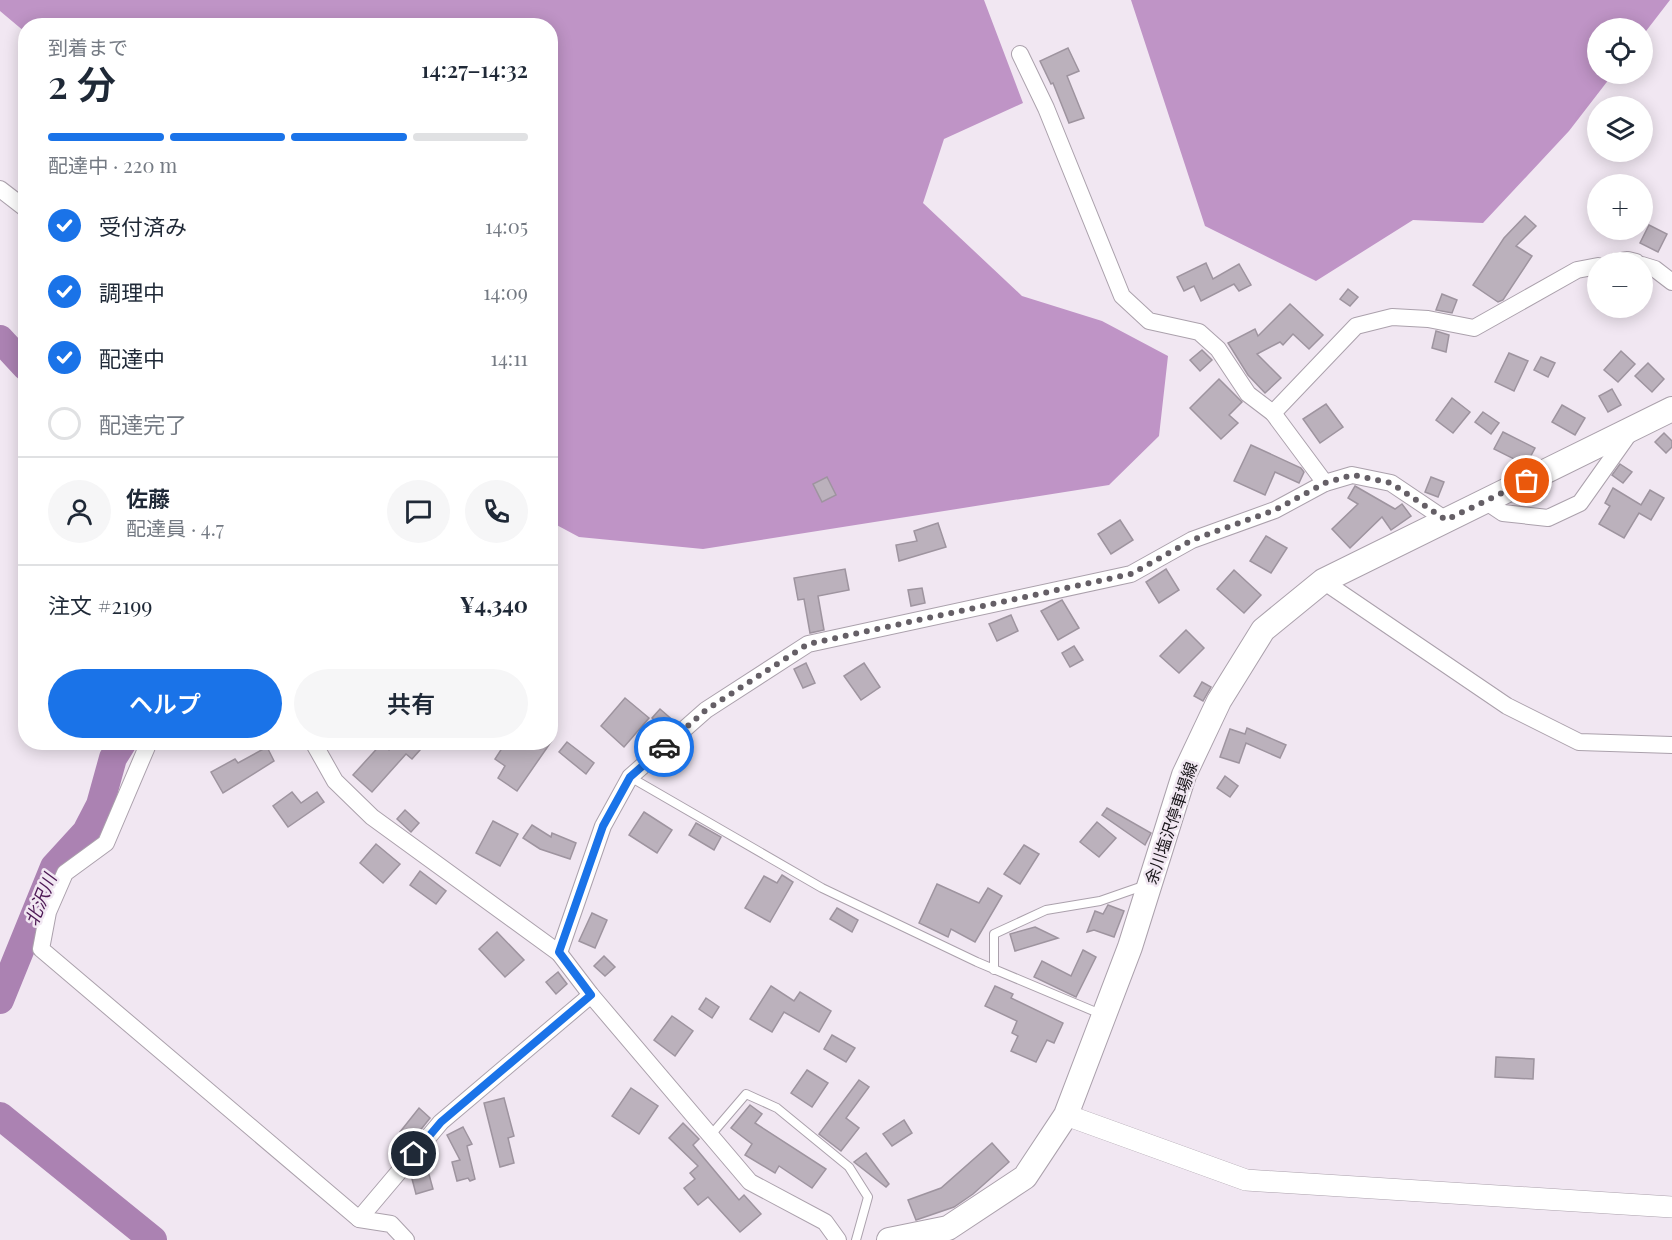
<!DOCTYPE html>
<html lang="ja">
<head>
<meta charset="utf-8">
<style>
  body { margin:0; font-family:"Playfair Display","Noto Sans JP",serif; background:#f6f6f7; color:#1f2937; height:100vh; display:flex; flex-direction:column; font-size:22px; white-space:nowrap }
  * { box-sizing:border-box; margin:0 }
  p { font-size:20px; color:#747a83 }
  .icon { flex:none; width:33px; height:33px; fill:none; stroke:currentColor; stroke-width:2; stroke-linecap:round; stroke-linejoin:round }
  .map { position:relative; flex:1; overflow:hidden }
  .drawer { position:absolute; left:18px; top:18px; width:540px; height:732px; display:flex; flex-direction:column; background:#fff; border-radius:24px; box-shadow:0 3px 15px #0003 }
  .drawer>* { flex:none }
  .fabs { position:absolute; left:1587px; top:18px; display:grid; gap:12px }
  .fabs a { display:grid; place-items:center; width:66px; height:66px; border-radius:50%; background:#fff; box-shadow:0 3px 15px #0003; font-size:30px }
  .pin { position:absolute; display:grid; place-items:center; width:51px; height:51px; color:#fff; margin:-26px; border:3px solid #fff; border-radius:50%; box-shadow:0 2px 6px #0007 }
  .courier { position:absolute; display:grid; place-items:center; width:60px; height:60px; margin:-30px; border:4px solid #1a73e8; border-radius:50%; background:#fff; color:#222; box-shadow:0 2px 8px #0007 }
  .summary em { font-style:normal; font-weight:600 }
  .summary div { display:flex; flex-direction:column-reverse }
  .summary { display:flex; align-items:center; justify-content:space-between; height:102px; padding:0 30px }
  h1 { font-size:39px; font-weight:600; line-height:45px }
  .bar { display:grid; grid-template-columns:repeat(4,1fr); gap:9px 6px; align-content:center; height:72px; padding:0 30px }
  .bar i { height:8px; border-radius:4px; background:#e0e1e3 }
  .bar .on { background:#1a73e8 }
  .bar p { grid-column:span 4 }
  .line { display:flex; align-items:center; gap:15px; padding:0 30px; border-top:2px solid #e0e1e3 }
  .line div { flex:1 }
  .round { display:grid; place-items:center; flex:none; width:63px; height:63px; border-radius:32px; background:#f6f6f7 }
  ol { padding:0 30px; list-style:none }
  li { display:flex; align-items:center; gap:18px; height:66px }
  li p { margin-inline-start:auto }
  li .icon { padding:6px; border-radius:50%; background:#1a73e8; color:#fff; stroke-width:4 }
  li:last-child { color:#747a83 }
  li i { width:33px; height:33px; border:3px solid #e0e1e3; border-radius:50% }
  .button { display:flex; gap:12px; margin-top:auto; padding:12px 30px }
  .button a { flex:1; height:69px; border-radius:36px; background:#1a73e8; color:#fff; font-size:24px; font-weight:600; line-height:69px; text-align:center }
  .button a+a { background:#f6f6f7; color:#1f2937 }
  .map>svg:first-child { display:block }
  .forest { fill:#bf94c6 }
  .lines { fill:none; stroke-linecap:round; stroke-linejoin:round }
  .river { stroke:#ab82b2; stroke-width:28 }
  .building { fill:#bbb1bc; stroke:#9e949f; stroke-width:1.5 }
  .service-casing { stroke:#aba1ac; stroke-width:10 }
  .minor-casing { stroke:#aba1ac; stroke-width:18 }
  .tertiary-casing { stroke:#aba1ac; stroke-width:22 }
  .secondary-casing { stroke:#aba1ac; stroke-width:26 }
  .service { stroke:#fff; stroke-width:8 }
  .minor { stroke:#fff; stroke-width:16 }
  .tertiary { stroke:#fff; stroke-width:21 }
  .secondary { stroke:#fff; stroke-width:24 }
  .done { stroke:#655f66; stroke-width:6; stroke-dasharray:0 10.8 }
  .route { stroke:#1a73e8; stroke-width:8 }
  .labels { text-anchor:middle; stroke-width:5; stroke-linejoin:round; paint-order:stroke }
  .street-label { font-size:16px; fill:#19161a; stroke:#f1e7f2 }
  .water-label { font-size:18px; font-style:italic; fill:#4c1854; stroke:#f1e7f2 }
</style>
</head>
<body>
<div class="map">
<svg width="1672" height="1240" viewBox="0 0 1672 1240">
  <rect width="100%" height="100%" fill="#f1e7f2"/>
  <g class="forest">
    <path d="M0,0H984L1023,103L944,139L923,203L1022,296L1102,321L1168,356L1159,436L1109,485L703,549L579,537L551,522L550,26H26L25,32L0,11Z"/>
    <path d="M1131,0H1670L1643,35L1642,28H1598V74H1613L1569,131L1483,223L1413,220L1316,281L1205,226Z"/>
  </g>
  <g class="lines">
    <g class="river">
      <path d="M0,339L26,367"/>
      <path d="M0,1000L54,867L86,832L100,805L113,758L123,742"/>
      <path d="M0,1116L153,1240"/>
    </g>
  </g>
  <g class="building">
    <path d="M1068,48L1079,71L1067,76L1084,118L1069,123L1053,83L1051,84L1040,61Z"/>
    <path d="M1525,216L1536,226L1516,246L1532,256L1503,300L1498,302L1473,285L1504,238Z"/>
    <path d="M1649,225L1667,234L1658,252L1640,243Z"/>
    <path d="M1206,263L1213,279L1239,264L1251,285L1239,291L1234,284L1201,301L1194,286L1184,291L1177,277Z"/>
    <path d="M1348,289L1358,297L1350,306L1340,299Z"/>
    <path d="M1442,294L1457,300L1452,313L1436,310Z"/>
    <path d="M1290,304L1323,335L1309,349L1293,334L1283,345L1280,342L1257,354L1281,378L1265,393L1248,375L1228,343L1255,329L1258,336Z"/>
    <path d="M1436,331L1449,335L1446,352L1432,348Z"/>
    <path d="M1202,350L1212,360L1200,371L1190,360Z"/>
    <path d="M1621,351L1635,364L1618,382L1604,370Z"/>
    <path d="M1509,353L1528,361L1514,391L1495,382Z"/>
    <path d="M1541,357L1555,363L1548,377L1534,370Z"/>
    <path d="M1648,363L1664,379L1652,392L1635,376Z"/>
    <path d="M1219,379L1242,402L1229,415L1238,423L1221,439L1190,408Z"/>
    <path d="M1612,389L1621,405L1608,412L1599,396Z"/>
    <path d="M1452,398L1470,412L1453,433L1436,420Z"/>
    <path d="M1326,404L1343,427L1320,443L1303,419Z"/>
    <path d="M1562,405L1585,418L1575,435L1552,422Z"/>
    <path d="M1483,412L1499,423L1491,434L1475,422Z"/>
    <path d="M1503,432L1535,448L1526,465L1494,449Z"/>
    <path d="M1664,433L1672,441V447L1666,453L1655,442Z"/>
    <path d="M1251,445L1301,468L1304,472L1299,483L1275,472L1265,495L1234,481Z"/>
    <path d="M1620,464L1632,472L1623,483L1612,475Z"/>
    <path d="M827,477L836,495L822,502L813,484Z"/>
    <path d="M1431,477L1444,482L1438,497L1425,492Z"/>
    <path d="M1355,486L1395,509L1402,504L1411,516L1391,530L1382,517L1350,548L1332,529L1358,504L1348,498Z"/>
    <path d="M1613,488L1641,505L1650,490L1664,498L1651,520L1639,513L1624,538L1599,524L1610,506L1605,503Z"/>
    <path d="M1120,520L1133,540L1111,554L1098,534Z"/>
    <path d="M938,523L946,547L899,561L896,545L917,541L914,531Z"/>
    <path d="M1266,536L1287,548L1271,573L1250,561Z"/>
    <path d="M845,569L849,590L818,596L824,630L810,633L804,599L798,600L794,578Z"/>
    <path d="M1166,569L1179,590L1159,603L1146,582Z"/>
    <path d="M1234,570L1261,595L1244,613L1217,589Z"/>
    <path d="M922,588L925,603L911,606L908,590Z"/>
    <path d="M1062,600L1079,628L1058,640L1041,611Z"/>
    <path d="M1011,615L1018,631L997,641L989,624Z"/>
    <path d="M1186,630L1204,648L1179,673L1160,656Z"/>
    <path d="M1074,646L1083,660L1070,667L1062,653Z"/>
    <path d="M806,663L815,683L803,688L794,669Z"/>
    <path d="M864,663L880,687L861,700L844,676Z"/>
    <path d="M1202,682L1211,687L1203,701L1194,696Z"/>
    <path d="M625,698L649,718L624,747L601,726Z"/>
    <path d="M660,709L676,723L667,731L652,718Z"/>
    <path d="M1247,728L1286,745L1280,758L1246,743L1239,763L1220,757L1230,729L1245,734Z"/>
    <path d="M391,742H416L414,744L420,750L412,759L406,754L372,792L353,775L382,743L389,750L394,744Z"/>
    <path d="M506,742H551L517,791L498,778L505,766L495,759Z"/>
    <path d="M567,742L594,763L586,774L559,752Z"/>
    <path d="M267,747L274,761L223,793L211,772L235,759L238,763Z"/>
    <path d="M1225,776L1238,786L1230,797L1217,788Z"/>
    <path d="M292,792L301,803L317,792L324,802L288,827L273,806Z"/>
    <path d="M1107,808L1151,833L1145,845L1102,815Z"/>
    <path d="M405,810L419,823L411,832L397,819Z"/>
    <path d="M644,812L672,830L657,853L629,835Z"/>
    <path d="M493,821L518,834L500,866L476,853Z"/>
    <path d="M1097,822L1116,838L1099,857L1080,842Z"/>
    <path d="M696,823L721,837L714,850L689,835Z"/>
    <path d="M532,825L551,837L552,833L576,843L570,859L540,849L523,838Z"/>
    <path d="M376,844L400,864L383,883L360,863Z"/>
    <path d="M1024,845L1039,854L1020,884L1004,874Z"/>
    <path d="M420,871L446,891L436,904L410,885Z"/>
    <path d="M782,875L793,882L770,922L745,908L764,876L777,883Z"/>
    <path d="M937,884L979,903L988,888L1002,896L975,942L951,929L948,937L919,923Z"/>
    <path d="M1108,905L1124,911L1114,937L1094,930L1087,932L1095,911L1103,914Z"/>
    <path d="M837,908L858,920L852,932L830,919Z"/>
    <path d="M592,913L607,920L595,948L579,941Z"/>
    <path d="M1035,927L1058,938L1015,951L1010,934Z"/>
    <path d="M497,932L524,960L505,977L479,949Z"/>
    <path d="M1083,950L1096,957L1076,997L1034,977L1042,961L1071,976Z"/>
    <path d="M604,956L615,967L605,976L594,966Z"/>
    <path d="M558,972L567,984L556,994L546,982Z"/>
    <path d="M771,986L794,1001L800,992L831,1011L819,1032L784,1012L772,1032L750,1019Z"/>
    <path d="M995,986L1013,994L1011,998L1063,1023L1054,1043L1047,1040L1036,1062L1011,1051L1018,1036L1012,1033L1017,1021L985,1006Z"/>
    <path d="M706,998L719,1007L712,1018L699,1009Z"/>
    <path d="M672,1016L693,1031L675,1056L654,1040Z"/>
    <path d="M832,1035L855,1048L846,1062L824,1049Z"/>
    <path d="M1496,1057L1534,1059L1533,1079L1495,1077Z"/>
    <path d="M807,1070L828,1083L812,1107L791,1093Z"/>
    <path d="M859,1080L869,1087L846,1118L859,1128L841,1151L819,1134Z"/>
    <path d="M631,1088L658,1106L639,1134L612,1116Z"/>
    <path d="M504,1098L514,1136L508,1138L514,1163L500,1167L484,1103Z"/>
    <path d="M750,1105L762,1114L755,1123L826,1169L812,1188L779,1166L775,1173L745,1155L752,1144L731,1128Z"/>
    <path d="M419,1108L430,1118L411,1142L400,1132Z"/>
    <path d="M904,1120L912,1133L892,1146L883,1134Z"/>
    <path d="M683,1123L699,1139L693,1145L739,1200L744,1195L761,1214L740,1232L708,1197L698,1205L684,1188L695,1179L690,1173L698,1166L669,1138Z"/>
    <path d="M463,1127L472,1144L467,1146L475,1179L470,1181L468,1178L457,1181L452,1162L460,1160L447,1135Z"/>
    <path d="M992,1143L1009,1162L973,1194L954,1207L916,1220L908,1200L941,1188Z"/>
    <path d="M866,1153L889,1184L886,1187L854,1162Z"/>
    <path d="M428,1171L433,1189L416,1194L411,1175Z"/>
  </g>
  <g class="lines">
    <defs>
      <g id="service">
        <path d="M630,777L822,888L977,962L1103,1015"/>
        <path d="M994,970V934L1046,910L1100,901L1146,885"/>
        <path d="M710,1136L746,1094L777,1108L849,1167L868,1197L856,1240"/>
      </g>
      <g id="minor">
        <path d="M1020,54L1046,108L1122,296L1149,321L1199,332L1218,349L1248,394L1273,413L1325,483"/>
        <path d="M0,189L26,209"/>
        <path d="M1615,262L1628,260L1636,262"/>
        <path d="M1642,265L1655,269L1672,282"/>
        <path d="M1273,413L1356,326L1392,317L1428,319L1474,328L1577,270L1598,266"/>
        <path d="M1485,501L1503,513L1548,518L1580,503L1631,431"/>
        <path d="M1323,581L1507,706L1579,742L1672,745"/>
        <path d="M149,742L106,843L65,873L48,912L41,949L359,1219L391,1224L406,1240"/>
        <path d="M313,742L335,781L372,817L559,953L591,995L750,1182L825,1222L838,1240"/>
        <path d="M559,953L603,826L630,777L706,710L808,644L1131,574L1192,540L1275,510L1325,483L1352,475L1391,483L1446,520"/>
        <path d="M359,1219L441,1122L591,995"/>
      </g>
      <path id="tertiary" d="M1066,1115L1246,1180L1672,1207"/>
      <path id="secondary" d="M889,1240L948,1228L1025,1177L1066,1115L1130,947L1184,775L1219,701L1263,630L1323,581L1672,409"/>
    </defs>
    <use href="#service" class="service-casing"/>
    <use href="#minor" class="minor-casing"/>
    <use href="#tertiary" class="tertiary-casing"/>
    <use href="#secondary" class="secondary-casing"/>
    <use href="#service" class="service"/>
    <use href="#minor" class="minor"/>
    <use href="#tertiary" class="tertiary"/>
    <use href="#secondary" class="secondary"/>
  </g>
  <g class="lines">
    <path class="done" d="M664,747L706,710L808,644L1131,574L1192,540L1275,510L1325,483L1353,475L1391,483L1446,520L1527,481"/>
    <path class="route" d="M414,1154L441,1122L591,995L559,952L603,826L630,777L664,747"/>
  </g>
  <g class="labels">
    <g class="street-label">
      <text transform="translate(1171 823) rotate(-71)" y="6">余川塩沢停車場線</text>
    </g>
    <g class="water-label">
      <text transform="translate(41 900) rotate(-68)" y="6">北沢川</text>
    </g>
  </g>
</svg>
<div class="fabs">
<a><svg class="icon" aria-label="locate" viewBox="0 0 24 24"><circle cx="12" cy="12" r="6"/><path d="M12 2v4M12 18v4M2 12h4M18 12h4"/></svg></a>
<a><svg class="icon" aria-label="layers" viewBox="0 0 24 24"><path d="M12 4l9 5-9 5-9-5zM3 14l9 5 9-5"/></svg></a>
<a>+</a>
<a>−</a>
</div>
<div class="pin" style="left:1527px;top:481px;background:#ea580c"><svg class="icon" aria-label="bag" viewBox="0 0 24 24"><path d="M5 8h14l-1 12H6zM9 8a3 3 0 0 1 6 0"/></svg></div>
<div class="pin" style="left:414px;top:1154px;background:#1f2937"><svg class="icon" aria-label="home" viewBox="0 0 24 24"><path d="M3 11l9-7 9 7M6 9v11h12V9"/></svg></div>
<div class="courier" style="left:664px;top:747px"><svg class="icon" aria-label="car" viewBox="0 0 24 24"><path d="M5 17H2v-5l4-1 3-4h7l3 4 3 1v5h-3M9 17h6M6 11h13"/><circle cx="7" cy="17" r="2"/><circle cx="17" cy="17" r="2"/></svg></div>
<section class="drawer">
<div class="summary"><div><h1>2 分</h1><p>到着まで</p></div><em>14:27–14:32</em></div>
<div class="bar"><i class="on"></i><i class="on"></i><i class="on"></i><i></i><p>配達中 · 220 m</p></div>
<ol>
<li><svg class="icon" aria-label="check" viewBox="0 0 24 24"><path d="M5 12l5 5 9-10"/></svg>受付済み<p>14:05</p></li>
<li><svg class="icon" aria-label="check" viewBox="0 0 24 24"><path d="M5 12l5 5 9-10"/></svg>調理中<p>14:09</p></li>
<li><svg class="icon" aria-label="check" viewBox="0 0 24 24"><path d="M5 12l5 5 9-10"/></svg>配達中<p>14:11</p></li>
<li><i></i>配達完了</li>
</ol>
<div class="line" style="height:108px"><a class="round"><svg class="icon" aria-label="person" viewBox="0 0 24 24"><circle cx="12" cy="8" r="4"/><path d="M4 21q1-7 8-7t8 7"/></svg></a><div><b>佐藤</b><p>配達員 · 4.7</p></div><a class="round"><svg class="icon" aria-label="chat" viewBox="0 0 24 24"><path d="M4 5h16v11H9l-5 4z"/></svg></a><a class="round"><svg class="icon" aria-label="phone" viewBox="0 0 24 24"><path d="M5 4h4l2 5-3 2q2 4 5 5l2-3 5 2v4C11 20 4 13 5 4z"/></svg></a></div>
<div class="line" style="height:78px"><div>注文 #2199</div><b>¥4,340</b></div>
<div class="button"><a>ヘルプ</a><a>共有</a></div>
</section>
</div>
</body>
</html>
